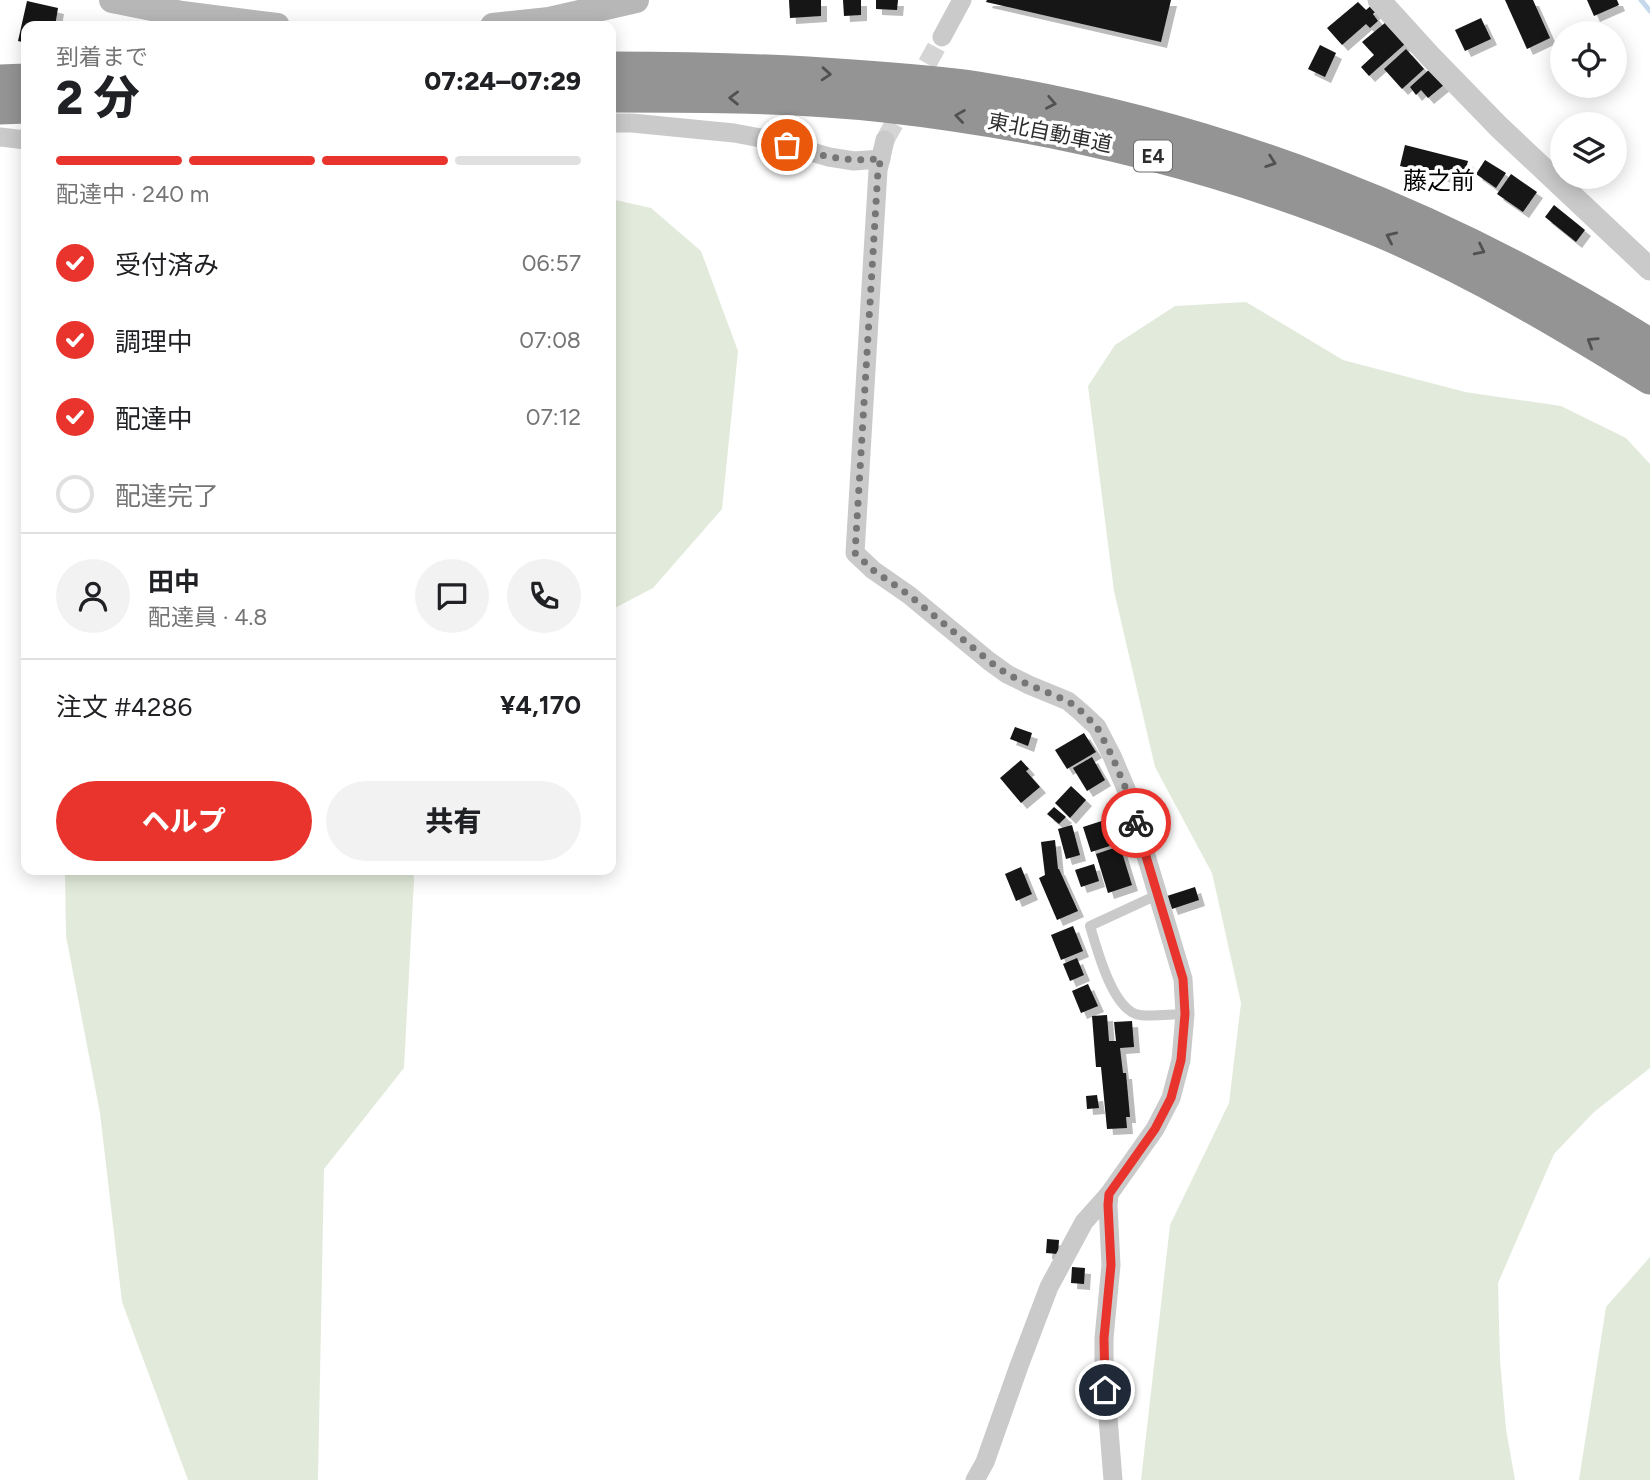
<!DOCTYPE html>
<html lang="ja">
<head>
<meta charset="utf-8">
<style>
  body { margin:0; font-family:Figtree,"Noto Sans JP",sans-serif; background:#f2f2f2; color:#202124; height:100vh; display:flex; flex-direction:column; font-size:26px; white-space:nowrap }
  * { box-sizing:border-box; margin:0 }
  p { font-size:23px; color:#757577 }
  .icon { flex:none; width:38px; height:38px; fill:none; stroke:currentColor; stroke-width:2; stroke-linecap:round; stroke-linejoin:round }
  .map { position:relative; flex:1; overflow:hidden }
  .side { position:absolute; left:21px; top:21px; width:595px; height:854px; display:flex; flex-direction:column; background:#fff; border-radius:14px; box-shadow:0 4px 18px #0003 }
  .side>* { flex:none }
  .buttons { position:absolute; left:1550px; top:21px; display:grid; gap:14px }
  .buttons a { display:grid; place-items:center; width:77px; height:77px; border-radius:50%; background:#fff; box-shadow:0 4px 18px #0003; font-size:35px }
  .pin { position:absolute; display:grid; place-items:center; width:60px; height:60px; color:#fff; margin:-30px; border:4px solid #fff; border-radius:50%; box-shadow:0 2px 7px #0007 }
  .courier { position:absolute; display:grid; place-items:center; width:70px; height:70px; margin:-35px; border:5px solid #e8342c; border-radius:50%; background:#fff; color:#222; box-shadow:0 2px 9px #0007 }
  .headline em { font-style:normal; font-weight:800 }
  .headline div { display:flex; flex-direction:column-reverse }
  .headline { display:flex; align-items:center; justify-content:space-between; height:119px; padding:0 35px }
  h1 { font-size:46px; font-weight:800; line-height:52px }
  .bar { display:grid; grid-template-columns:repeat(4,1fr); gap:10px 7px; align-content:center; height:84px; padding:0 35px }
  .bar i { height:9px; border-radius:5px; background:#e0e0e0 }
  .bar .active { background:#e8342c }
  .bar p { grid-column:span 4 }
  .line { display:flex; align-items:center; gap:18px; padding:0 35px; border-top:2px solid #e0e0e0 }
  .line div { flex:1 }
  .round { display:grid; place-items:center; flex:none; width:74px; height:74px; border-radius:37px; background:#f2f2f2 }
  ol { padding:0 35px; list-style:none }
  li { display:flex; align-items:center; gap:21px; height:77px }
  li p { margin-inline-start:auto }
  li .icon { padding:7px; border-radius:50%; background:#e8342c; color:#fff; stroke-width:4 }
  li:last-child { color:#757577 }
  li i { width:38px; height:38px; border:4px solid #e0e0e0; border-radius:50% }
  .cta { display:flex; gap:14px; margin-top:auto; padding:14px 35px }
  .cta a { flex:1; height:80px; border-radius:42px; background:#e8342c; color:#fff; font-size:28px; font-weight:800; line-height:80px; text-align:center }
  .cta a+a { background:#f2f2f2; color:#202124 }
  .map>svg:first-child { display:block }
  .green { fill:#e2ebdb }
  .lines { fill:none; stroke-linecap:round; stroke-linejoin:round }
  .stream { stroke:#c6d9ec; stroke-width:5 }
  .building { fill:#141414; filter:url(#shadow) }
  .minor-tunnel { stroke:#d5d5d5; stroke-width:19; stroke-dasharray:19 10; stroke-linecap:butt }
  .service { stroke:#cacaca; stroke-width:10 }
  .minor { stroke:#cacaca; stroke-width:19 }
  .tertiary { stroke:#cacaca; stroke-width:23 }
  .secondary { stroke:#b7b7b7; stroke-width:26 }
  .motorway { stroke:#949494; stroke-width:33 }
  .oneway { stroke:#515151 }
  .done { stroke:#767676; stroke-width:7; stroke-dasharray:0 12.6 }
  .route { stroke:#e8342c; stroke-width:9 }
  .labels { text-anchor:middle; stroke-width:7; stroke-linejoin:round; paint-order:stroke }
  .shield { fill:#fff; stroke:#6c6c6c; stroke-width:2 }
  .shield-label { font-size:19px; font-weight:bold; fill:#2d2d2d }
  .street-label { font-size:21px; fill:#2d2d2d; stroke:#fff }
  .quarter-label { font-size:24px; fill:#000; stroke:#fff }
</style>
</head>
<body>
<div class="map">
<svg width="1650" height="1480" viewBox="0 0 1650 1480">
  <defs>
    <filter id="shadow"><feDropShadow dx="6" dy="6" stdDeviation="0" flood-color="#0004"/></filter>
  </defs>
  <rect width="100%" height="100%" fill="#fff"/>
  <g class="green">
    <path d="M611,199L651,208L701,251L738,351L722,509L653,588L611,610Z"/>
    <path d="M1246,302L1343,360L1465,392L1561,406L1626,438L1650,464V1068L1594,1112L1554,1154L1498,1283L1500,1360L1506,1429L1515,1480H1141L1170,1225L1229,1103L1241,1003L1212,873L1155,767L1114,591L1088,386L1115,345L1175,306Z"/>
    <path d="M65,870H413L414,880L404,1068L324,1169L318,1480H188L122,1302L100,1113L66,936Z"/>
    <path d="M1650,1257V1480H1579L1606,1307Z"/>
  </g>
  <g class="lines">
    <path class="stream" d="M1641,0L1650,11"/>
  </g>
  <g class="building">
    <path d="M789,0H821V16L790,18Z"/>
    <path d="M843,0H861V15L844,16Z"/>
    <path d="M876,0H898L897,10L876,9Z"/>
    <path d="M987,0H1171L1161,42L986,2Z"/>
    <path d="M1505,0H1533L1550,38L1527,49Z"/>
    <path d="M1587,0H1617L1619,5L1594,16Z"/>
    <path d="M27,1L58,8L55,26H26V43L18,41Z"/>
    <path d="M1358,2L1366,10L1373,4L1378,10L1373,14L1378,21L1370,28L1366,24L1342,45L1327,28Z"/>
    <path d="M1481,18L1491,39L1465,51L1455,30Z"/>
    <path d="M1386,22L1405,44L1369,76L1361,67L1374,55L1362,42Z"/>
    <path d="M1320,45L1336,53L1325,77L1308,69Z"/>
    <path d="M1406,49L1424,69L1402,89L1384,69Z"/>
    <path d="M1431,68L1445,84L1428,98L1421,90L1416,95L1410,87Z"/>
    <path d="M1405,145L1468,161L1463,181L1400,166Z"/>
    <path d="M1485,160L1506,173L1496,188L1476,174Z"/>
    <path d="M1511,174L1537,192L1523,212L1497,194Z"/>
    <path d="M1554,205L1585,230L1576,242L1545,217Z"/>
    <path d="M1015,727L1032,733L1028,746L1010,739Z"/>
    <path d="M1084,733L1096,752L1067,769L1055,750Z"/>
    <path d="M1092,757L1105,780L1087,791L1073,768Z"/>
    <path d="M1021,760L1029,769L1026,771L1040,787L1021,803L1000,778Z"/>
    <path d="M1071,786L1086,800L1070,818L1055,803Z"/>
    <path d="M1054,807L1066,817L1059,824L1047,814Z"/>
    <path d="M1154,812L1158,828L1148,831L1144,816Z"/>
    <path d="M1111,818L1119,843L1091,852L1083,827Z"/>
    <path d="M1072,825L1080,855L1066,859L1058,829Z"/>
    <path d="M1055,840L1058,869H1059L1078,911L1057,920L1039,878L1045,875L1041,842Z"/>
    <path d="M1120,846L1132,885L1108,893L1096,854Z"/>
    <path d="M1094,864L1099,881L1081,887L1075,870Z"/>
    <path d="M1021,867L1032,894L1016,901L1005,874Z"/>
    <path d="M1195,887L1199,900L1172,909L1167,896Z"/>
    <path d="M1073,926L1083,951L1061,960L1051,935Z"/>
    <path d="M1077,958L1084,975L1070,981L1063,964Z"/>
    <path d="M1088,984L1098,1006L1081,1013L1072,991Z"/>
    <path d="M1107,1015L1109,1041H1116L1114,1022L1132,1021L1134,1047L1120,1048L1123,1073H1126L1130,1117H1126L1127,1128L1107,1129L1101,1067H1096L1092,1016Z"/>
    <path d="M1097,1095L1099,1108L1087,1109L1086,1096Z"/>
    <path d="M1047,1239L1059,1240L1058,1254L1046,1253Z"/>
    <path d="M1072,1267L1085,1268L1084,1284L1071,1283Z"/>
  </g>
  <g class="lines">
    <path class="minor-tunnel" d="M885,140L942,37"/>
    <path class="service" d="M1157,895L1090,926C1097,949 1113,1012 1140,1015C1153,1017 1171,1014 1185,1014"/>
    <g class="minor">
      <path d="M942,37L962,0"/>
      <path d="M611,123H632L734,133L766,139L829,157L854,161L881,159"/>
      <path d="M0,137L26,140"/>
      <path d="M885,140L878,170L855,553L873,570L909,595L989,661L1007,674L1029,685L1068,701L1081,712L1097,727L1112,756L1126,789L1183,979L1185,1014L1181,1060L1171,1098L1155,1129L1109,1194L1108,1205L1111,1265L1104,1338V1368L1113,1480"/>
      <path d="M975,1480L985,1462L1019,1366L1049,1287L1084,1222L1109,1194"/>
    </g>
    <path class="tertiary" d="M1379,0L1429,55L1499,127L1650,269"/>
    <g class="secondary">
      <path d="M112,0L182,14L277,26"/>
      <path d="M493,26L549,20L636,0"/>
    </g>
    <g class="motorway">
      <path d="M611,68C691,68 772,70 852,76C894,79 936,82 978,88C1218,127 1445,215 1650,345"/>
      <path d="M0,81L26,80"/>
      <path d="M611,96C702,96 794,96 885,106C1054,125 1223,166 1380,231C1474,271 1563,324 1650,378"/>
      <path d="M0,108L26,107"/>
    </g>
  </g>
  <defs><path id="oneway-chevron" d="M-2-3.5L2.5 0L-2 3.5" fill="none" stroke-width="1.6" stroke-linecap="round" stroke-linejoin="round" transform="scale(1.75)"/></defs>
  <g class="oneway">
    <use href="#oneway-chevron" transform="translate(826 74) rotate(4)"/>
    <use href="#oneway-chevron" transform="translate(734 98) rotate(-179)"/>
    <use href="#oneway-chevron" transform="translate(1051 103) rotate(11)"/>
    <use href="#oneway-chevron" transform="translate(960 116) rotate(-172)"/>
    <use href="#oneway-chevron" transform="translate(1271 162) rotate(19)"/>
    <use href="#oneway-chevron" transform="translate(1391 237) rotate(-155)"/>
    <use href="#oneway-chevron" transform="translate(1480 250) rotate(26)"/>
    <use href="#oneway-chevron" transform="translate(1592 342) rotate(-148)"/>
  </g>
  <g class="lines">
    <path class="done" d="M787,145L829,157L855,160L881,159L878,170L855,553L873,570L909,595L989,661L1007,674L1029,685L1068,701L1082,712L1097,727L1112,756L1126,789L1136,823"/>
    <path class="route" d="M1105,1390L1104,1338L1111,1265L1108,1205L1109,1194L1155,1129L1171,1098L1181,1060L1185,1014L1183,979L1136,823"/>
  </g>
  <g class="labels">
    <rect class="shield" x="1134" y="140.5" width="38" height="31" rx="5"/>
    <g class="shield-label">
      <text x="1153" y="163">E4</text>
    </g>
    <g class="street-label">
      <text transform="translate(1050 133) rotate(11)" y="7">東北自動車道</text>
    </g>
    <g class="quarter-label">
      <text x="1439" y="189">藤之前</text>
    </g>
  </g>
</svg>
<div class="buttons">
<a><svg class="icon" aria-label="locate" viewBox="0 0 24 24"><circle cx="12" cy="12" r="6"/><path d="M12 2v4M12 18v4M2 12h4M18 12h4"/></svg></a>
<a><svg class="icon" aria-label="layers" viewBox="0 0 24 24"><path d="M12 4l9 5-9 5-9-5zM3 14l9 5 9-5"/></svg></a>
</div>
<div class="pin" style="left:787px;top:145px;background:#ea580c"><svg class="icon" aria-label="bag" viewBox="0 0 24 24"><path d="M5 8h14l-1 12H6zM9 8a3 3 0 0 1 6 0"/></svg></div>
<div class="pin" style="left:1105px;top:1390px;background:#1f2937"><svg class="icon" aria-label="home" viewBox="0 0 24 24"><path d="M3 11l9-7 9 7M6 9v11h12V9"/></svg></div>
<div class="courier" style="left:1136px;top:823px"><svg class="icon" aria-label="bike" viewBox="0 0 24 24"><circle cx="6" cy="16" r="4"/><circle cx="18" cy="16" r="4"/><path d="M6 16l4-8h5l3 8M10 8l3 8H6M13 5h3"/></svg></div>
<section class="side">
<div class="headline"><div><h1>2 分</h1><p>到着まで</p></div><em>07:24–07:29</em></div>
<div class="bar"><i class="active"></i><i class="active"></i><i class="active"></i><i></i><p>配達中 · 240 m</p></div>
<ol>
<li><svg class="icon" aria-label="check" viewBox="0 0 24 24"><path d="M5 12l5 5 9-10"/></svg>受付済み<p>06:57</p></li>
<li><svg class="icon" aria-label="check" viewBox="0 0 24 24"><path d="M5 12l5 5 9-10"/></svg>調理中<p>07:08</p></li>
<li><svg class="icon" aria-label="check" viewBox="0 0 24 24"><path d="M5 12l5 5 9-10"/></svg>配達中<p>07:12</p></li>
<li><i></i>配達完了</li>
</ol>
<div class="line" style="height:126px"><a class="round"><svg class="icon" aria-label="person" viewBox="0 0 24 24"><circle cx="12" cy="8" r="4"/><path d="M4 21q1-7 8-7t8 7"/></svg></a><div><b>田中</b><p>配達員 · 4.8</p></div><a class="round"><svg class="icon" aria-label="chat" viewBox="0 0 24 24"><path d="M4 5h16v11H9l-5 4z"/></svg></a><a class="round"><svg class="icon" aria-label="phone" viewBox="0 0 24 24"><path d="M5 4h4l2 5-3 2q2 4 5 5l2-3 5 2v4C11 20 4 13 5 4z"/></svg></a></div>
<div class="line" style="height:91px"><div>注文 #4286</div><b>¥4,170</b></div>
<div class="cta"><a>ヘルプ</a><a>共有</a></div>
</section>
</div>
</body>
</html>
